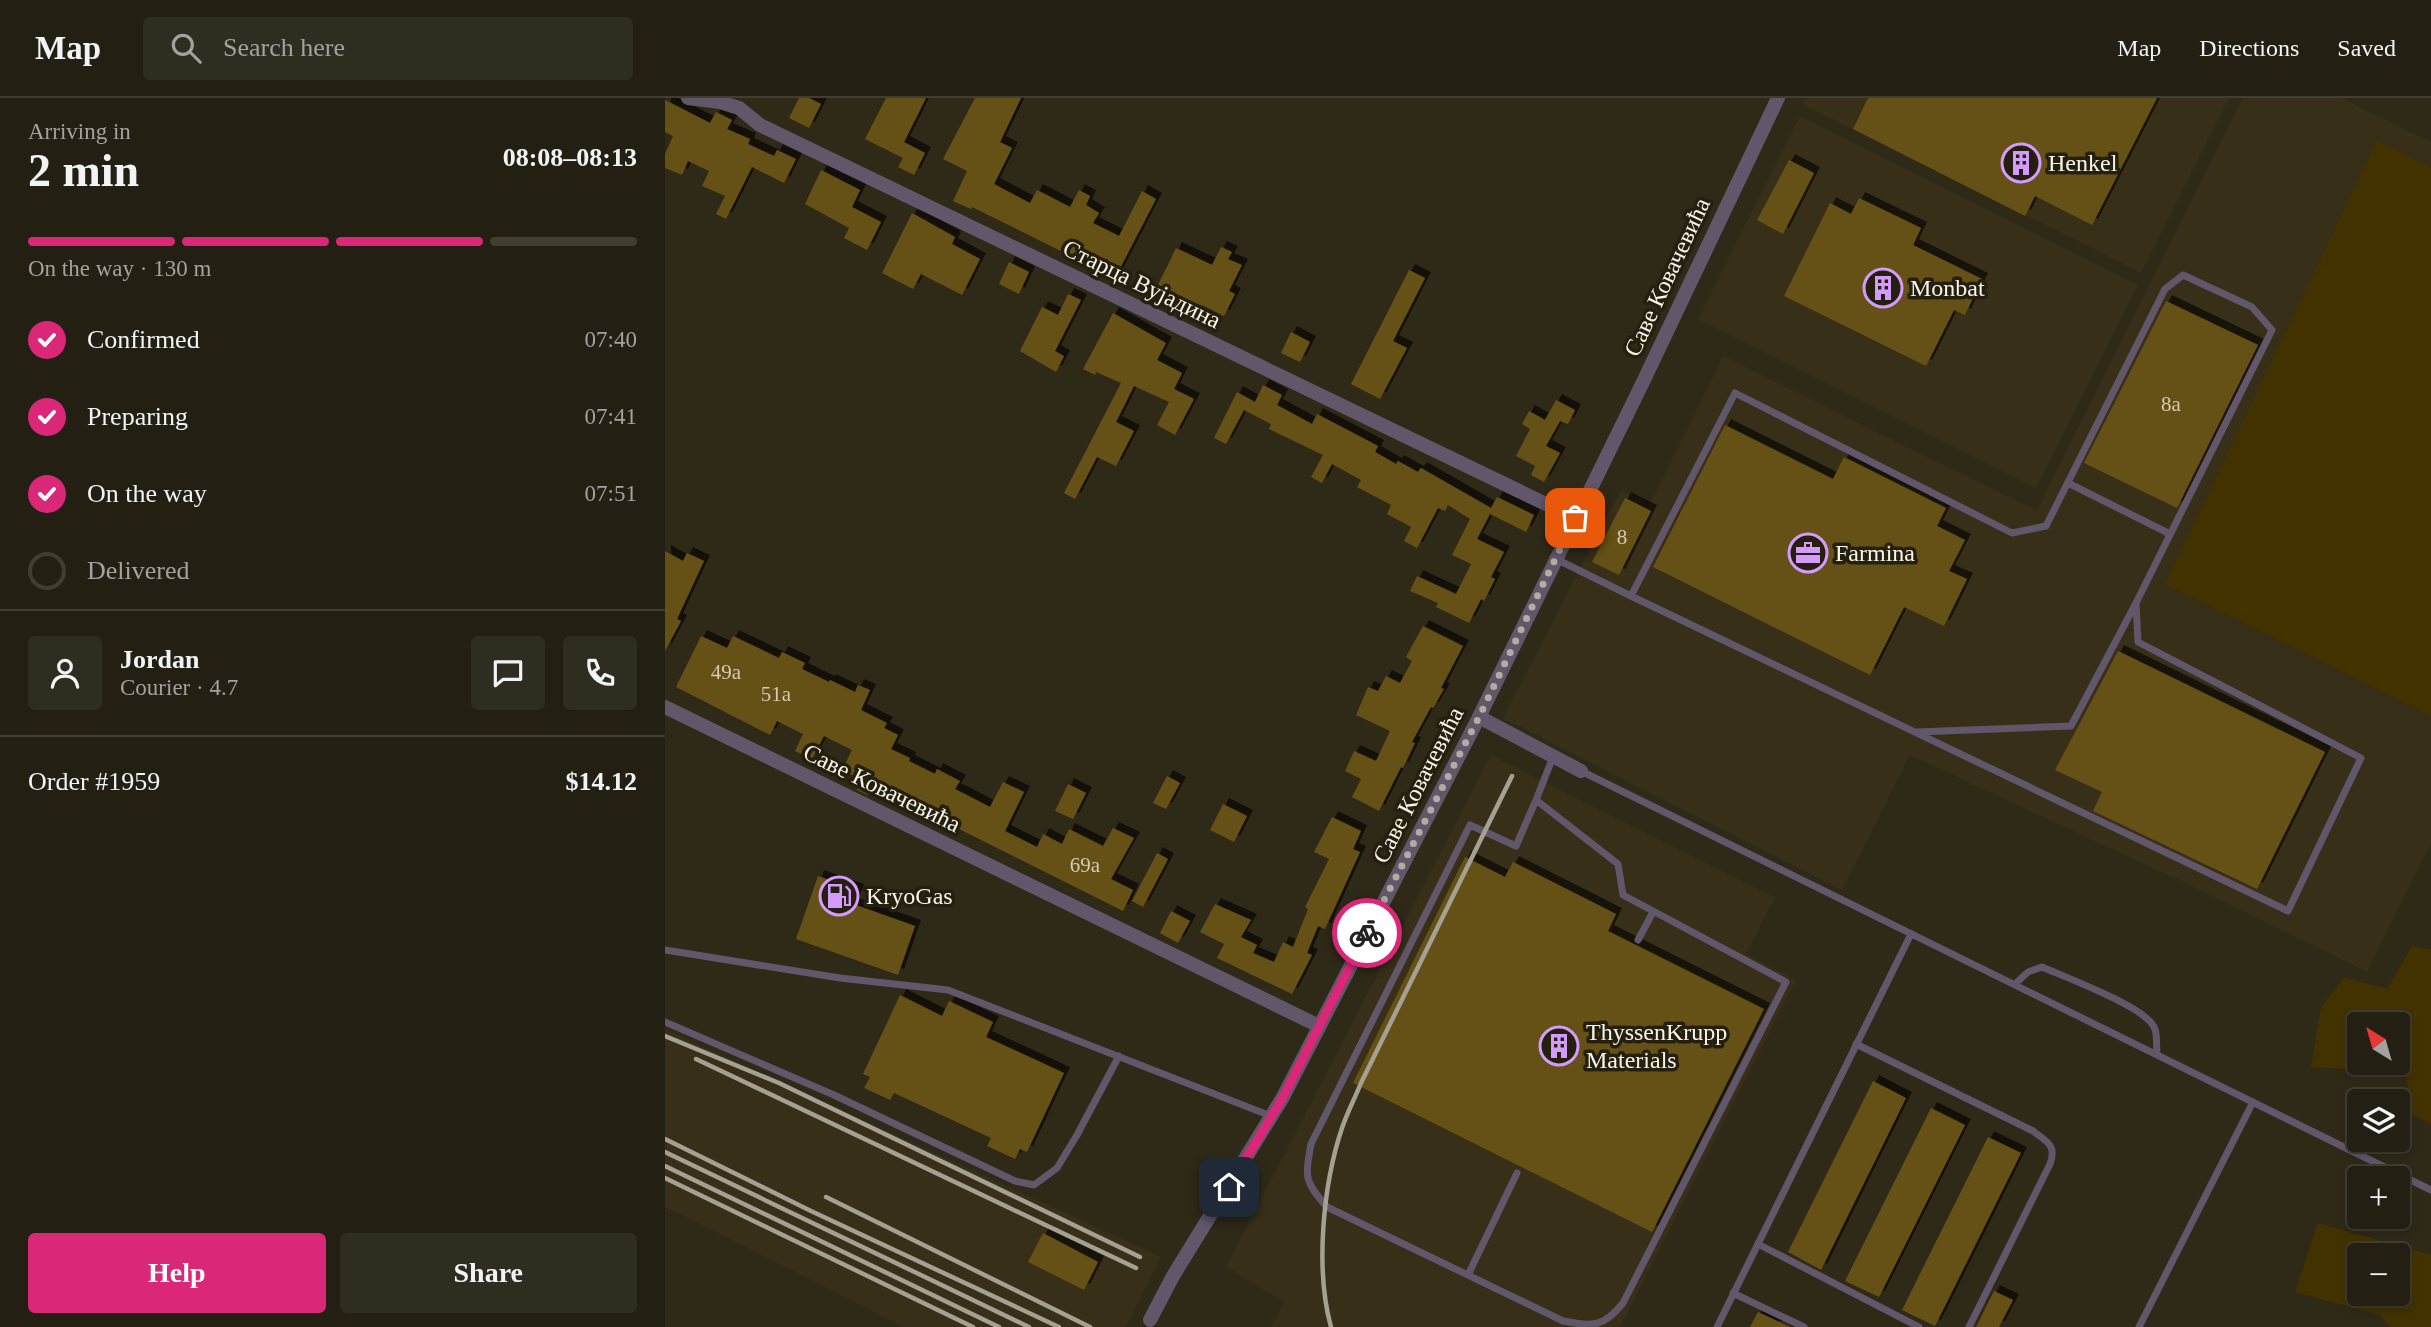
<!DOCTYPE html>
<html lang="en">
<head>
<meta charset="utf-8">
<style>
  body { margin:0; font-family:Georgia,serif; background:#2f2c20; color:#f1f3f6; height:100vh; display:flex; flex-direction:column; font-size:26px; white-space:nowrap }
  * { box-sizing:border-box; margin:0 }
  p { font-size:23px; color:#a3a29f }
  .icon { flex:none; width:38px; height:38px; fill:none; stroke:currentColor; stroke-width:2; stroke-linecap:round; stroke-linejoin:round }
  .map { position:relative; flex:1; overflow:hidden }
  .details { display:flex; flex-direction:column; background:#231f12; width:665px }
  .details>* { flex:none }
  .needle { width:46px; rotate:323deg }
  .fabs { position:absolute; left:1682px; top:914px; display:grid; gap:14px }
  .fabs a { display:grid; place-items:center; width:63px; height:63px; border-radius:7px; background:#231f12; box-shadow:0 4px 10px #0003,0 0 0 2px #403d32; font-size:35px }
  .pin { position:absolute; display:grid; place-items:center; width:60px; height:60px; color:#fff; margin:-30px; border-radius:14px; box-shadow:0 4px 10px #0006 }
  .courier { position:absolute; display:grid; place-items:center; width:70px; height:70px; margin:-35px; border:5px solid #db2777; border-radius:50%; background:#fff; color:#222; box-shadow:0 2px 9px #0007 }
  .head em { font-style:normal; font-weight:600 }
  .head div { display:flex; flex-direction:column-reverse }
  .head { display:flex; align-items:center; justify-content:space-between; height:119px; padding:0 28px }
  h1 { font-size:46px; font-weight:600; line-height:52px }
  .bar { display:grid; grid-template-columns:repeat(4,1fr); gap:10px 7px; align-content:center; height:84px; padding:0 28px }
  .bar i { height:9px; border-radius:5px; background:#403d32 }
  .bar .active { background:#db2777 }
  .bar p { grid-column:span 4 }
  .line { display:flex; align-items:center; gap:18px; padding:0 28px; border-top:2px solid #403d32 }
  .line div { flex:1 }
  .round { display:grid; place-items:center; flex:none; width:74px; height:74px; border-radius:7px; background:#2f2c20 }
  ol { padding:0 28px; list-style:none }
  li { display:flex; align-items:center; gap:21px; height:77px }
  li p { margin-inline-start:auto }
  li .icon { padding:7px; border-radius:50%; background:#db2777; color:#fff; stroke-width:4 }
  li:last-child { color:#a3a29f }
  li i { width:38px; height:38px; border:4px solid #403d32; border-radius:50% }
  .primary-button { display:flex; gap:14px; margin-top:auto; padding:14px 28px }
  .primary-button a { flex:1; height:80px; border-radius:7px; background:#db2777; color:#fff; font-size:28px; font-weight:600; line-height:80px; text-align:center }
  .primary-button a+a { background:#2f2c20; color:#f1f3f6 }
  header { display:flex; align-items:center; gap:42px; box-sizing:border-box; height:98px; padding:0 35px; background:#231f12; border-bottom:2px solid #403d32 }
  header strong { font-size:33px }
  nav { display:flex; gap:38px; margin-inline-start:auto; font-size:24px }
  .search { width:490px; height:63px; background:#2f2c20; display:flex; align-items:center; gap:18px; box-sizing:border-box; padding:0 24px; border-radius:7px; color:#a3a29f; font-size:26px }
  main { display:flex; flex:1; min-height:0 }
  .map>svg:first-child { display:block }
  .built { fill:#382f18 }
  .green { fill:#423200; fill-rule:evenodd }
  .building { fill:#655116; filter:url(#shadow) }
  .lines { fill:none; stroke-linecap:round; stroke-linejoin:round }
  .lane { stroke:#62566b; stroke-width:7 }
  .street { stroke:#62566b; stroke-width:14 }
  .rail { stroke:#a5a093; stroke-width:4.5 }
  .done { stroke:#b2ada0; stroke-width:7; stroke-dasharray:0 12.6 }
  .route { stroke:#db2777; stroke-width:9 }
  .labels { text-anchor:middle; stroke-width:7; stroke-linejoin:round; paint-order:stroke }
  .number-label { font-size:21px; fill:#d3cbb4 }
  .poi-label { font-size:24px; fill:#f8f4e9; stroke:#251f0f; text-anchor:start }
  .street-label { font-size:24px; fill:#f8f4e9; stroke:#251f0f }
</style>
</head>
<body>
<header>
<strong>Map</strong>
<div class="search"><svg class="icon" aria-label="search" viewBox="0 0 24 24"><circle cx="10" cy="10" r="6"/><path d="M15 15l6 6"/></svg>Search here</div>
<nav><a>Map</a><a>Directions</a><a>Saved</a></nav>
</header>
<main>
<section class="details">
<div class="head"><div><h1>2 min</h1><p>Arriving in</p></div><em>08:08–08:13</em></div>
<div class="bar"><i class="active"></i><i class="active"></i><i class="active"></i><i></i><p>On the way · 130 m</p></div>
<ol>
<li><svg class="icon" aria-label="check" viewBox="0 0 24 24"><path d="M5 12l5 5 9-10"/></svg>Confirmed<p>07:40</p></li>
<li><svg class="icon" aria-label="check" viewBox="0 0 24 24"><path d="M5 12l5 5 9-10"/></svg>Preparing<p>07:41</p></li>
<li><svg class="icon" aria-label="check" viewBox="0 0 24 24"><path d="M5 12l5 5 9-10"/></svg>On the way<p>07:51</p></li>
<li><i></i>Delivered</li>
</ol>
<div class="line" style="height:126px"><a class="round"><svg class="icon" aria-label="person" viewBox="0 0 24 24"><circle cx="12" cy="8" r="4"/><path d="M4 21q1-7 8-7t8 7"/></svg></a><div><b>Jordan</b><p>Courier · 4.7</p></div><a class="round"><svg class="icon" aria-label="chat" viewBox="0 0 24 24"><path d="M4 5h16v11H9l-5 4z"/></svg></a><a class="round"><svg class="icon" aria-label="phone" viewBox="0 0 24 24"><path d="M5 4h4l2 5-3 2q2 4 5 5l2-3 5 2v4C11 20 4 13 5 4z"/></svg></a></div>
<div class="line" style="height:91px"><div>Order #1959</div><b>$14.12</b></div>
<div class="primary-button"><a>Help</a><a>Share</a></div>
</section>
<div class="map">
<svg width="1766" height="1229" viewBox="0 0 1766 1229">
  <defs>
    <filter id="shadow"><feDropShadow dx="6" dy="-6" stdDeviation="0" flood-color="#0009"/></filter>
  </defs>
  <rect width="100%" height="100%" fill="#2f2918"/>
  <g class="built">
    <path d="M1140,0H1564L1476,175L1137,6Z"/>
    <path d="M1578,0H1676L1766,44V745L1702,874L1535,792L1245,657L1177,792L838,620L956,392L985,406L1058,258L1372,413Z"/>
    <path d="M1135,18L1473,187L1371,390L1033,221Z"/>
    <path d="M826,657L1110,799L1081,856L1131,882L955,1229H606L619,1204L561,1169Z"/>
    <path d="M0,931L496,1159L461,1229H239L0,1109Z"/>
  </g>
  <g class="green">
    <path d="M1712,43L1766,69V618L1500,486Z"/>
    <path d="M1747,848L1766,852V1026L1748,1017L1740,974L1646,969L1656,909L1679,879L1722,891ZM1694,926H1732V964H1694Z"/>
    <path d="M1653,1125L1766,1157V1229H1725L1714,1217L1630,1194ZM1694,1157H1732V1195H1694Z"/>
  </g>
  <g class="building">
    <path d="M134,0H144L156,6L144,30L124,20Z"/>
    <path d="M221,0H261L239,44L260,55L249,77L233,69L238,60L200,41Z"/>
    <path d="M310,0H356L335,44L347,50L329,86L365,105L372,92L405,109L414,92L425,98L421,107L434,115L428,125L454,138L477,93L491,101L450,180L307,109L306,111L288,103L302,73L278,61Z"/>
    <path d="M1203,0H1492L1427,127L1370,98L1360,118L1188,31Z"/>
    <path d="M0,2L45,25L51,14L67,22L62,31L85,41L83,46L109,58L112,52L131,61L119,85L87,69L61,121L51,116L60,98L37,88L44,73L23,63L17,77L0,70V56L8,38L0,34Z"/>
    <path d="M1124,62L1149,75L1118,136L1092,122Z"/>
    <path d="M156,72L195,92L187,109L216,124L202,152L179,140L184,130L140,106Z"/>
    <path d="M1194,100L1256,130L1248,147L1317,181L1300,217L1289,212L1261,268L1119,198L1165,105L1186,116Z"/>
    <path d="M247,115L290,139L287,146L315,161L297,197L256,176L248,191L217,175Z"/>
    <path d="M556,149L567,154L563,161L577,167L564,193L570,196L559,218L537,207L535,211L516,202L518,199L493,187L511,150L547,167Z"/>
    <path d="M344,164L364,174L354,196L334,186Z"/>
    <path d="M744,172L760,180L728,243L742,250L715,301L686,286Z"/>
    <path d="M403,196L416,202L390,253L399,258L391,274L355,253L377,209L393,217Z"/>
    <path d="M1501,203L1593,247L1512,410L1419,365Z"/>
    <path d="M448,215L501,245L492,262L517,275L509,291L529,301L510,337L492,327L504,304L469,288L451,324L469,333L451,368L432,359L410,401L399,395L456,285L431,274L430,277L418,271Z"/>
    <path d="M626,234L645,244L635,264L616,255Z"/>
    <path d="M598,287L617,297L612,307L647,326L652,316L713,348L710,354L731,366L733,363L753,374L756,370L826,410L832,399L869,417L861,434L825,416L812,441L839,454L826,479L830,481L819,503L816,501L804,525L771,509L773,505L745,493L752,478L791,496L806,466L787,457L805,421L783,407L780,413L773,410L752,450L739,443L746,429L722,416L726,407L692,389L696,382L667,366L657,385L646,379L658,357L604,331L606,326L579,312L561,346L549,340L572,294L590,304Z"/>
    <path d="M891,302L910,312L903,326L895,323L881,348L895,355L879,384L866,377L870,368L851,358L865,331L857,326L864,313L880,322Z"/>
    <path d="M1060,327L1168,381L1179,359L1281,410L1272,428L1300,442L1284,473L1302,481L1279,528L1239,509L1205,577L988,469Z"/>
    <path d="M960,400L986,413L954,477L927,464Z"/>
    <path d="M0,453L18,463L22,455L39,463L12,521L16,523L0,553Z"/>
    <path d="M758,528L798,548L776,590L779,591L768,610L766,609L747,644L750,645L738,670L736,669L714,713L687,699L696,681L680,673L689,653L711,663L725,633L691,617L703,589L713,593L721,578L735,585L747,563L741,559Z"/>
    <path d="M36,538L62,550L68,538L114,560L117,554L140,565L137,571L164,584L165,582L190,594L193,587L205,592L196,612L222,625L219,630L233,637L226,651L245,660L244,663L270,676L272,671L295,683L290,691L325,709L338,684L359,694L340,733L372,749L378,736L397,746L404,731L438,748L448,730L469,740L446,781L468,792L458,813L208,688L203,697L192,692L197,682L177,672L187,652L159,638L147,661L130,653L138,636L112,623L105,637L11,589Z"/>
    <path d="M1453,553L1660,654L1592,791L1428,713L1437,694L1390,672Z"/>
    <path d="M502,678L515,685L501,711L488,705Z"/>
    <path d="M403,686L421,695L408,721L390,713Z"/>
    <path d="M558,706L582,718L569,744L545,732Z"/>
    <path d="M667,719L696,733L688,751L695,754L660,831L653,828L642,855L647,857L627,896L552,860L559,846L535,834L550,806L586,822L576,839L592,847L588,855L609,864L618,844L628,849L643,811L640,809L664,761L649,754Z"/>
    <path d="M492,755L503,761L478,809L467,803Z"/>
    <path d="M800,759L840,779L848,764L951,816L943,833L1099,911L987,1134L688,985Z"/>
    <path d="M153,778L193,792L188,806L250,828L233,877L131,841Z"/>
    <path d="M506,813L525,823L513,845L495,835Z"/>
    <path d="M235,897L277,918L284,903L328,924L321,939L399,975L362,1054L355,1051L350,1061L322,1048L326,1040L229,995L225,1002L199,990L205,979L198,976Z"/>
    <path d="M1208,983L1241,1000L1156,1172L1123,1154Z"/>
    <path d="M1266,1010L1300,1027L1214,1199L1180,1183Z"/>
    <path d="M1323,1039L1356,1055L1270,1228L1237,1212Z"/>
    <path d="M378,1135L433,1164L419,1192L363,1164Z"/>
    <path d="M1329,1193L1348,1202L1334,1229H1311Z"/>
    <path d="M1093,1214L1125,1229H1085Z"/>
  </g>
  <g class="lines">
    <g class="lane">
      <path d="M1403,385L1505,436"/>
      <path d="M891,461L966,498L1623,813L1696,660L1473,544L1471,505L1607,232L1587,209L1518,177L1500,191L1381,428L1347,435L1070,295L966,498"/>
      <path d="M1252,634L1406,628L1471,505"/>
      <path d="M916,673L1766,1092"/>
      <path d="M871,702L851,748L805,727L646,1046C640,1080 639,1083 662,1109L898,1223C928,1229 939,1229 958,1205L1121,884L958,797L953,766L871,702L888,659"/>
      <path d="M973,842L988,814"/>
      <path d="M0,852L175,880L283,892L606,1018"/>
      <path d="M1350,886L1363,874L1377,869C1400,879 1480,909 1489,929C1493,936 1491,948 1492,956"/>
      <path d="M0,924L169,997L350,1083L369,1087L392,1070L412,1037L454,958"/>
      <path d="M1191,946L1368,1033C1382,1044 1392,1047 1385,1066L1304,1229"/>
      <path d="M1093,1146L1254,1229"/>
      <path d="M803,1177L852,1075"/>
      <path d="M1068,1195L1139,1229"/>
      <path d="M1052,1229L1246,836"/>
      <path d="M1474,1229L1588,1004"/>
    </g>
    <g class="street">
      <path d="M23,0L55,4L74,10L95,27L910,420"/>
      <path d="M0,609L654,928"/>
      <path d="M814,619L916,673"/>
      <path d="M485,1222L508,1178L618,999L814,619L979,282L1113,0"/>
    </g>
    <g class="rail">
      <path d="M0,938L114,985L475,1159"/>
      <path d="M31,961L471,1170"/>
      <path d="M0,1041L146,1113L394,1229"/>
      <path d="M0,1054L364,1229"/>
      <path d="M0,1068L334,1229"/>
      <path d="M0,1080L308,1229"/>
      <path d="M161,1099L425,1229"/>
      <path d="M666,1229C650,1171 658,1087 677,1030C682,1015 690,1000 696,985L847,678"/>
    </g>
  </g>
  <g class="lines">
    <path class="done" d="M702,835L814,619L910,420"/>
    <path class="route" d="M564,1089L618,999L702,835"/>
  </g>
  <defs>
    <symbol id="building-ring" viewBox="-11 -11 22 22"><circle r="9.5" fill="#251f0f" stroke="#d39cfc" stroke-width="1.5"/><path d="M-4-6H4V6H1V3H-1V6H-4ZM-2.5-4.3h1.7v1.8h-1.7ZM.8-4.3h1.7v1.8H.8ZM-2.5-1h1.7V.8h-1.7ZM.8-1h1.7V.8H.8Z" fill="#d39cfc"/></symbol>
    <symbol id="office-ring" viewBox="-11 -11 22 22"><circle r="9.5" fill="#251f0f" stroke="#d39cfc" stroke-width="1.5"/><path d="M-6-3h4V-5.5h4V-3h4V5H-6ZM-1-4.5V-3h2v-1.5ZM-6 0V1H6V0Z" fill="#d39cfc"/></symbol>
    <symbol id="fuel-ring" viewBox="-11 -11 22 22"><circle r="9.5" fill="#251f0f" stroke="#d39cfc" stroke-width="1.5"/><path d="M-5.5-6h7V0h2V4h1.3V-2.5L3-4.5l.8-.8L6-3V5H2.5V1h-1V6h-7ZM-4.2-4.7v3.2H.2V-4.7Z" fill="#d39cfc"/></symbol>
  </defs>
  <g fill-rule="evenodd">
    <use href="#building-ring" x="1334" y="43" width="44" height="44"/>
    <use href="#building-ring" x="1196" y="168" width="44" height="44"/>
    <use href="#office-ring" x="1121" y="433" width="44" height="44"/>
    <use href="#fuel-ring" x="152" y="776" width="44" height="44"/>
    <use href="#building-ring" x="872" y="926" width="44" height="44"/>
  </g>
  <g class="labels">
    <g class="number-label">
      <text x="1506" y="313">8a</text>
      <text x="957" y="446">8</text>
      <text x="61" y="581">49a</text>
      <text x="111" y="603">51a</text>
      <text x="420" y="774">69a</text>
    </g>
    <g class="poi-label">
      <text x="1383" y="73">Henkel</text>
      <text x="1245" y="198">Monbat</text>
      <text x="1170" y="463">Farmina</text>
      <text x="201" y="806">KryoGas</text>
      <text x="921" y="942">ThyssenKrupp<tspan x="921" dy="28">Materials</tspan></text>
    </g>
    <g class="street-label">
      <text transform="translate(1002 179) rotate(-65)" y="8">Саве Ковачевића</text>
      <text transform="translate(477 186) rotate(26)" y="8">Старца Вујадина</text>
      <text transform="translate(753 687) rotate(-63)" y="8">Саве Ковачевића</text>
      <text transform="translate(217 690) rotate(26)" y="8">Саве Ковачевића</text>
    </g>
  </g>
</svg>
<div class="fabs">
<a><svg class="needle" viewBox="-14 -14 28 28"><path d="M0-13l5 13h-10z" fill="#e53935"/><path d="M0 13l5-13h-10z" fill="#a3a29f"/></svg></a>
<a><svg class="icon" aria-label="layers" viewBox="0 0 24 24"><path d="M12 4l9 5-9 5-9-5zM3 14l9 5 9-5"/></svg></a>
<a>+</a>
<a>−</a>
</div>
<div class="pin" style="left:910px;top:420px;background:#ea580c"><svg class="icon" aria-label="bag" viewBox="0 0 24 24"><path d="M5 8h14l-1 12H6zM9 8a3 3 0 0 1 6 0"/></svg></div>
<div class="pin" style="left:564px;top:1089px;background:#1f2937"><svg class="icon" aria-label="home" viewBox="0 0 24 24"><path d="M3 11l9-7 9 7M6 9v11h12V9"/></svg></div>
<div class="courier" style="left:702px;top:835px"><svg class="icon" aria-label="bike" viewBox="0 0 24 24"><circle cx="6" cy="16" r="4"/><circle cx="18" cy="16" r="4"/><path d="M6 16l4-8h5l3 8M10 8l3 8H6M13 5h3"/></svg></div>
</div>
</main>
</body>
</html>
